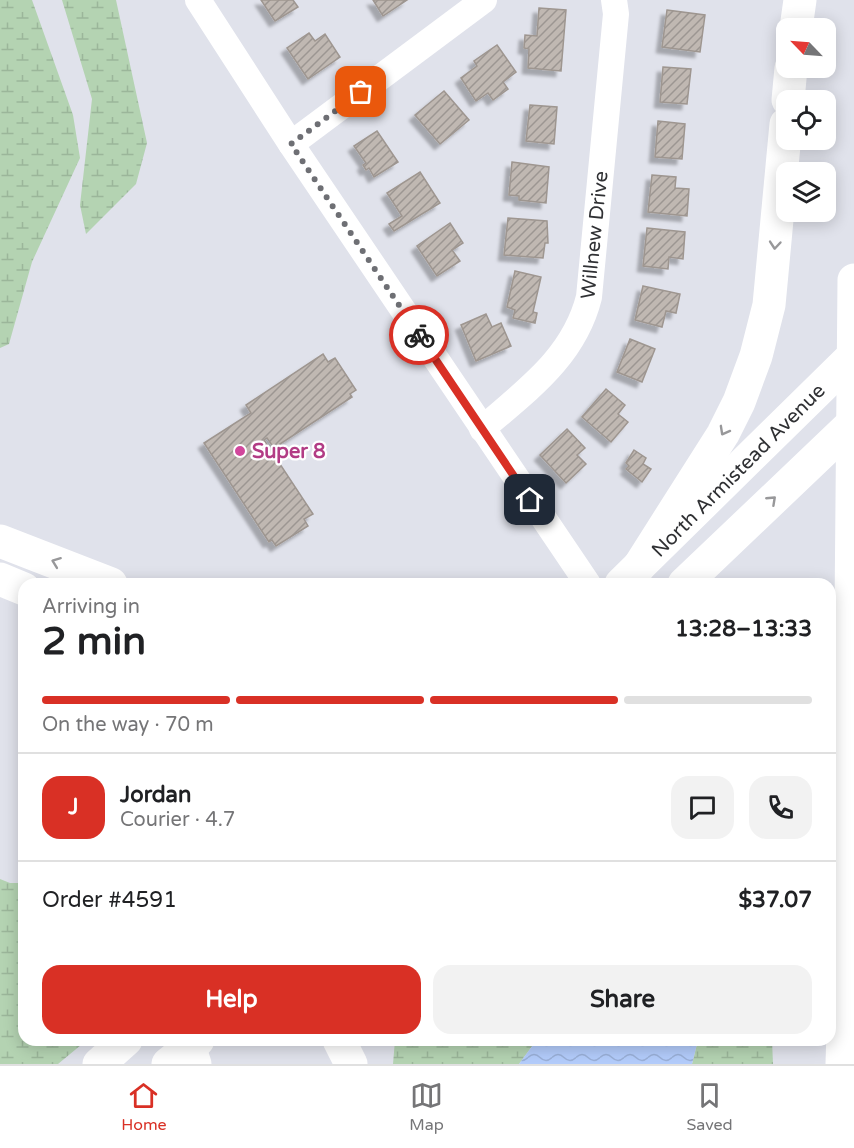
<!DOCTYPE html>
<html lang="en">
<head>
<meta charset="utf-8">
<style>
  body { margin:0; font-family:"Varela Round",sans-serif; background:#f2f2f2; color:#202124; height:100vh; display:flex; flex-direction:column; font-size:22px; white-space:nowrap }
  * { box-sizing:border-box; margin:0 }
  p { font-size:20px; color:#757577 }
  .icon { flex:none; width:33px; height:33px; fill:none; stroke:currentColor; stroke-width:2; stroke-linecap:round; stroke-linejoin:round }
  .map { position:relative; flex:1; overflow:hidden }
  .details { position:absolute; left:18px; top:578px; width:818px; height:468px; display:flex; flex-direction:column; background:#fff; border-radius:18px; box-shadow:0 3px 15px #0003 }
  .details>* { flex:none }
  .needle { width:39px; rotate:295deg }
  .tools { position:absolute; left:776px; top:18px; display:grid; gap:12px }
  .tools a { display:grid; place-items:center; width:60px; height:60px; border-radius:12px; background:#fff; box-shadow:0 3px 15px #0003; font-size:30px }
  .pin { position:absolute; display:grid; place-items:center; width:51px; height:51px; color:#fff; margin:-26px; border-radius:12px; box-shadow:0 3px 9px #0006 }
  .courier { position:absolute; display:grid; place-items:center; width:60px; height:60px; margin:-30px; border:4px solid #d93025; border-radius:50%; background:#fff; color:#222; box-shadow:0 2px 8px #0007 }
  .head em { font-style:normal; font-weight:700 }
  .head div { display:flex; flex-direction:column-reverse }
  .head { display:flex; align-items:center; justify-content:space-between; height:102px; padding:0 24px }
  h1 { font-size:39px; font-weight:700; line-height:45px }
  .bar { display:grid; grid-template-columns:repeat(4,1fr); gap:9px 6px; align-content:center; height:72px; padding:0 24px }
  .bar i { height:8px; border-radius:4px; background:#e0e0e0 }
  .bar .current { background:#d93025 }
  .bar p { grid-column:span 4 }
  .line { display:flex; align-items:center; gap:15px; padding:0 24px; border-top:2px solid #e0e0e0 }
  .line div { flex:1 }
  .round { display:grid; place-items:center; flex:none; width:63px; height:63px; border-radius:18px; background:#f2f2f2 }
  .primary-button { display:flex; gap:12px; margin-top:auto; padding:12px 24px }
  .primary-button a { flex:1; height:69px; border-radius:18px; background:#d93025; color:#fff; font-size:24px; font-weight:700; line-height:69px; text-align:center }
  .primary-button a+a { background:#f2f2f2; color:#202124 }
  .menu { display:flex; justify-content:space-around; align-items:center; height:84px; border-top:2px solid #e0e0e0; background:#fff; font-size:16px; color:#757577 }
  .menu a { display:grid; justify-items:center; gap:3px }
  .menu .current { color:#d93025 }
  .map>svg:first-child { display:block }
  .wetland { fill:url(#wetland-marsh) }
  .water { fill:url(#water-waves) }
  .building { fill:url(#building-hatch); stroke:#9e9690; stroke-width:1.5; filter:url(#shadow) }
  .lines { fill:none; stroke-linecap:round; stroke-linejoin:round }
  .minor { stroke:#fff; stroke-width:26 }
  .major { stroke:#fff; stroke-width:33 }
  .highway { stroke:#fff; stroke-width:33 }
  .oneway { stroke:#98989a }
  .done { stroke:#6e6f74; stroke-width:6; stroke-dasharray:0 10.8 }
  .route { stroke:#d93025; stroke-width:8 }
  .hotel-dot { fill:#d1479c; stroke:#fff; stroke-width:2 }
  .labels { text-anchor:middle; stroke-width:4.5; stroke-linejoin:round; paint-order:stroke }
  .street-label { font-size:20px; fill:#303134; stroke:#fff }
  .hotel-label { font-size:20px; font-weight:bold; fill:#b23c85; stroke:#fff; text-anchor:start }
</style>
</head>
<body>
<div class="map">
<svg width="854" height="1064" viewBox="0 0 854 1064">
  <defs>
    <pattern id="wetland-marsh" width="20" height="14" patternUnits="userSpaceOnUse" patternTransform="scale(1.5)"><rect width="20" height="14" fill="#b4d3b2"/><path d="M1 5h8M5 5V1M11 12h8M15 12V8" fill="none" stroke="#9bb69a"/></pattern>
    <pattern id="water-waves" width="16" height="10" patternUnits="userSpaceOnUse" patternTransform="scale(1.5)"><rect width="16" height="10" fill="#b3ccfb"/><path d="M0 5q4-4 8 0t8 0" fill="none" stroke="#9ab0d8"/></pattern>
    <pattern id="building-hatch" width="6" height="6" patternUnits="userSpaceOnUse" patternTransform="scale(1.5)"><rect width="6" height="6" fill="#c0b8b2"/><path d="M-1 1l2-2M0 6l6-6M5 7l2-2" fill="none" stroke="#9c9692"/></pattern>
    <filter id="shadow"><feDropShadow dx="-5.5" dy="5.5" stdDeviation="1.5" flood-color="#0004"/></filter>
  </defs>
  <rect width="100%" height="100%" fill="#e0e2eb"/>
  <g class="wetland">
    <path d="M0,0H32L73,115L80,158L32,262L9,344L0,348Z"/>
    <path d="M62,0H116L147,143L136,184L86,234L80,205L92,99Z"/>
    <path d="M0,879L10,883H24V1040H87L58,1064H0Z"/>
    <path d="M395,1040H555L533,1045L519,1064H393Z"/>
    <path d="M698,1040H772L773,1064H692Z"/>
  </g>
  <path class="water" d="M555,1040H698L692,1064H519L533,1045Z"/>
  <g class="building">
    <path d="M261,0H293L298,7L275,21Z"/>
    <path d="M373,0H407L383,16Z"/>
    <path d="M539,8L566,10L561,71L528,68L529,49L524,48L525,35L537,36Z"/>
    <path d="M667,10L705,15L700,52L662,47Z"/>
    <path d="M309,33L315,41L325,34L340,57L308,79L287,48Z"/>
    <path d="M497,45L516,72L503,82L508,89L493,100L488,93L476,101L461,78L477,66L474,61Z"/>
    <path d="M663,67L691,69L687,104L660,102Z"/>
    <path d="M444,91L469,120L440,144L415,115Z"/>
    <path d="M530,105L557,107L554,144L526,141Z"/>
    <path d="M658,121L685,124L682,159L655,157Z"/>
    <path d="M377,131L398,162L374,177L369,168L366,170L363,165L366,163L354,146Z"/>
    <path d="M512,162L549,167L546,203L519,200V196L509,195Z"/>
    <path d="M420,172L440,203L394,231L389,224L402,216L387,193Z"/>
    <path d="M652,175L676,177L675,188L689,189L687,216L648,212Z"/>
    <path d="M508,218L547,221L548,243H545L543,258L504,255Z"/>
    <path d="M450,223L463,243L452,250L460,261L437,276L417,246Z"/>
    <path d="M647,228L685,232L683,259L669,257L668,269L643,266Z"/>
    <path d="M515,271L541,277L533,312L537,313L535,323L513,318L515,310L507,307Z"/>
    <path d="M643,286L680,294L676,313L666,311L662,327L635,320Z"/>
    <path d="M486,314L492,327L501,323L511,346L476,361L461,325Z"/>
    <path d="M630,339L655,349L642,382L617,372Z"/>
    <path d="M323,354L328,362L335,358L356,390L350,394L352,397L274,448L267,438L264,440L313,514L304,519L308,526L276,546L272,540L269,542L204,443L251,413L246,405Z"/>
    <path d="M606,389L625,405L618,414L628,422L611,442L582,417Z"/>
    <path d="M567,429L585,448L577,455L586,464L566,483L540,455Z"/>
    <path d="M634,450L646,458L643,464L651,469L642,482L626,469L629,466L626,463Z"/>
  </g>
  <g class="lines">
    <g class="minor">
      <path d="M198,0L291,144L588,584"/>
      <path d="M291,144L484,0"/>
      <path d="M482,429C527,390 574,357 589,297L616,14L614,0"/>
    </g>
    <g class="major">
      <path d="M0,541L111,584"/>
      <path d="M0,579L24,589"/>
      <path d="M621,584L854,355"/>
      <path d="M684,584L854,422"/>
      <path d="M99,1064L126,1040"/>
      <path d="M168,1064L198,1040"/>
    </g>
    <g class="highway">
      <path d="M796,28L800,0"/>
      <path d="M788,100L791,68"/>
      <path d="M638,568L723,434L739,402L756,356L769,305L786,124"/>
      <path d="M187,1040L195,1064"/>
      <path d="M339,1040L351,1064"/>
      <path d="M842,1064L849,832L854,280"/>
    </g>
  </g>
  <defs><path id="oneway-chevron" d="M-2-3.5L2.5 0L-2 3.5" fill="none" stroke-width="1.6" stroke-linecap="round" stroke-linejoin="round" transform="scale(1.5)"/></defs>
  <g class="oneway">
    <use href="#oneway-chevron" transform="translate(775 245) rotate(95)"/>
    <use href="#oneway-chevron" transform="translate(724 431) rotate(119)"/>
    <use href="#oneway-chevron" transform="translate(772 500) rotate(-43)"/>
    <use href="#oneway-chevron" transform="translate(56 562) rotate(-159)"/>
  </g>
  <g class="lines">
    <path class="done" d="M361,92L291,144L419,335"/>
    <path class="route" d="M419,335L530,500"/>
  </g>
  <circle class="hotel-dot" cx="240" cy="451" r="6"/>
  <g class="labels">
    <g class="street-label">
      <text transform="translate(594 235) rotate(-84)" y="7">Willnew Drive</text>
      <text transform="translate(738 470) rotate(-45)" y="7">North Armistead Avenue</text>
    </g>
    <g class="hotel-label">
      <text x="252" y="458">Super 8</text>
    </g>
  </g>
</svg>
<div class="tools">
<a><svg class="needle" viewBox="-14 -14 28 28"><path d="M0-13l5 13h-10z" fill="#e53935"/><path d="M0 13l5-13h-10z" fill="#757577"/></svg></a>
<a><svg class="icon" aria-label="locate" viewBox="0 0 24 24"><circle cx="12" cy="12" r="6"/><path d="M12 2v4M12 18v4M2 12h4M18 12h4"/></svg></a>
<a><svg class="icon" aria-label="layers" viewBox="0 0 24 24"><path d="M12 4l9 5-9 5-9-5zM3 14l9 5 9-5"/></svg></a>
</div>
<div class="pin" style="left:361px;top:92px;background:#ea580c"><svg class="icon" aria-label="bag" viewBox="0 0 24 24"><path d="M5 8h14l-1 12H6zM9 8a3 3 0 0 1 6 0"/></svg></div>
<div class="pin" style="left:530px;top:500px;background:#1f2937"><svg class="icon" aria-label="home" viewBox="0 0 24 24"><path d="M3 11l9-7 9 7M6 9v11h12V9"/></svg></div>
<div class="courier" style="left:419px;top:335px"><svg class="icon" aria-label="bike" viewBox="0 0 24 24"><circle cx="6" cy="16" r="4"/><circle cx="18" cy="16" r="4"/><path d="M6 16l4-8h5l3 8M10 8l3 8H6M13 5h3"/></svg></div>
<section class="details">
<div class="head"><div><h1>2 min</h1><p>Arriving in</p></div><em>13:28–13:33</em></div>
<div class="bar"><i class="current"></i><i class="current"></i><i class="current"></i><i></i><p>On the way · 70 m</p></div>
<div class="line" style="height:108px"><b class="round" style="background:#d93025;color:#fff">J</b><div><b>Jordan</b><p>Courier · 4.7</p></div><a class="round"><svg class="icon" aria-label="chat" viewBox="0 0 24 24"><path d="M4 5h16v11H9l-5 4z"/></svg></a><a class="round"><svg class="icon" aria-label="phone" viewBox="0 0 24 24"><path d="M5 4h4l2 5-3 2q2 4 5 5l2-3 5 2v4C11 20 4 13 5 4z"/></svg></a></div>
<div class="line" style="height:78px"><div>Order #4591</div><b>$37.07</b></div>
<div class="primary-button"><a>Help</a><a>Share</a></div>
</section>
</div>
<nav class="menu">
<a class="current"><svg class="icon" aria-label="home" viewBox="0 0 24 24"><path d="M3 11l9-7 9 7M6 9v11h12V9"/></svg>Home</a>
<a><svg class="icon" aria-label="map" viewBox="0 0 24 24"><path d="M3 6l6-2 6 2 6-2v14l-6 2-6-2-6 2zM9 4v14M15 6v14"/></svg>Map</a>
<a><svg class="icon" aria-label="saved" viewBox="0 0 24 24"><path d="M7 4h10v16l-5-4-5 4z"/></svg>Saved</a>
</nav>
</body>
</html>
